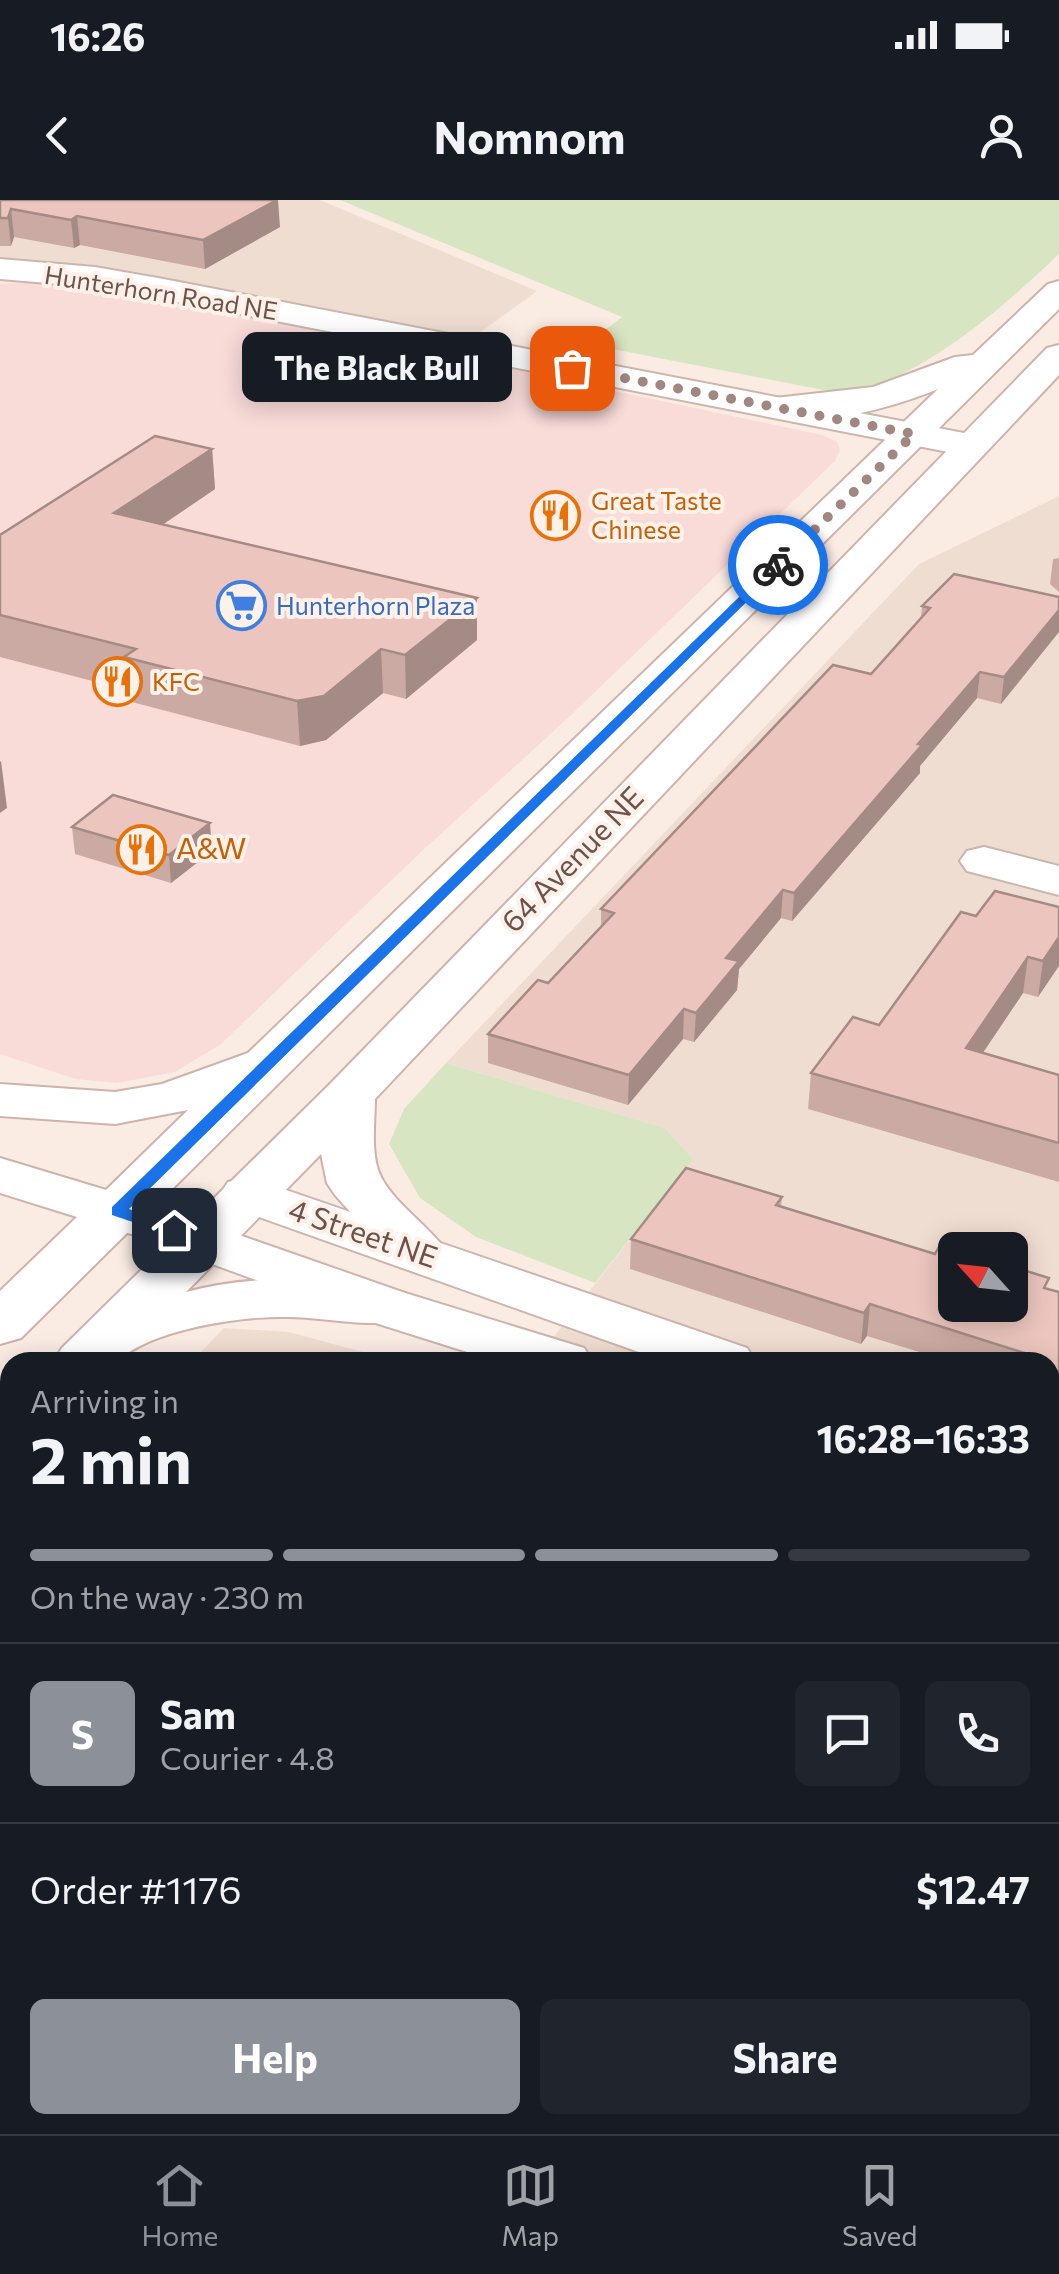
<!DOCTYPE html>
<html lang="en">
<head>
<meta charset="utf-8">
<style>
  body { margin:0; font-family:Commissioner,sans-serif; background:#20242c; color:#f1f3f6; height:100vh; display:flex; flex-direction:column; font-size:38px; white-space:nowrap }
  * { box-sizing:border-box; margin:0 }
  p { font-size:32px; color:#9ea1a6 }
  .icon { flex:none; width:55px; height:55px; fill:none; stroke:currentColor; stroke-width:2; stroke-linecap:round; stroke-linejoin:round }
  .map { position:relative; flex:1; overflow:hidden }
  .panel { position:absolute; left:0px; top:1152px; width:1060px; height:782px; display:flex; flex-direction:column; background:#171b24; border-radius:30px 30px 0 0; box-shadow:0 5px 25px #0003 }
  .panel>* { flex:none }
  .needle { width:65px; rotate:297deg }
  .tools { position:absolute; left:938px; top:1032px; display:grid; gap:20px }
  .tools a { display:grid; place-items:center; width:90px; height:90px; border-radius:15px; background:#171b24; box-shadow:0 5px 25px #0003; font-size:50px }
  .pin { position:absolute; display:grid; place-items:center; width:85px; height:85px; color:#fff; margin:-42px; border-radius:20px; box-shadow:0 5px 15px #0006 }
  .courier { position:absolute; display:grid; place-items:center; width:100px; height:100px; margin:-50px; border:8px solid #1a73e8; border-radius:50%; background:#fff; color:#222; box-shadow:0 2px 12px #0007 }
  .bubble { position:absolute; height:70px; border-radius:15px; background:#171b24; box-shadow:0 5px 25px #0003; font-size:32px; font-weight:700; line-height:70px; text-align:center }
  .head em { font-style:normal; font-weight:700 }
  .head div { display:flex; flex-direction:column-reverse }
  .head { display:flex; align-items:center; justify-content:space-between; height:170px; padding:0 30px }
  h1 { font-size:65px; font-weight:700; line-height:75px }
  .bar { display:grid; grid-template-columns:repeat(4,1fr); gap:15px 10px; align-content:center; height:120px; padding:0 30px }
  .bar i { height:12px; border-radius:8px; background:#363941 }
  .bar .active { background:#8c9099 }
  .bar p { grid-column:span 4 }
  .line { display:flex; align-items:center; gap:25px; padding:0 30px; border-top:2px solid #363941 }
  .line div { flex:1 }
  .round { display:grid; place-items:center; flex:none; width:105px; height:105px; border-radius:15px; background:#20242c }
  .action { display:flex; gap:20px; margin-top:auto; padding:20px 30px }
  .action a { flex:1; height:115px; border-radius:15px; background:#8c9099; color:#fff; font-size:40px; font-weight:700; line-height:115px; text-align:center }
  .action a+a { background:#20242c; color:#f1f3f6 }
  .status { display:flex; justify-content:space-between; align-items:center; height:70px; padding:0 50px; background:#171b24; direction:ltr }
  .status svg { height:28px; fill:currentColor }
  header { display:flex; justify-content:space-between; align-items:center; height:130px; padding:0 30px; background:#171b24; font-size:45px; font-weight:700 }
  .dock { display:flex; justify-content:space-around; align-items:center; height:140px; border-top:2px solid #363941; background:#171b24; font-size:28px; color:#9ea1a6 }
  .dock a { display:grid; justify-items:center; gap:5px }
  .dock .active { color:#8c9099 }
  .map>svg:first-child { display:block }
  .residential { fill:#f0ddd2; fill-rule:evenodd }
  .commercial { fill:#f9dbd8 }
  .green { fill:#d8e5c3 }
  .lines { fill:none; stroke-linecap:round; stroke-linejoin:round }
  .minor-casing { stroke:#ccb5ae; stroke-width:4 }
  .tertiary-casing { stroke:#ccb5ae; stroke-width:4 }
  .secondary-casing { stroke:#ceb3ac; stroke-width:4 }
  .minor { fill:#fff; fill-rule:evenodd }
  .tertiary { fill:#fff; fill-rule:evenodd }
  .secondary { fill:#fff; fill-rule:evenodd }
  .wall { fill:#cbaaa3 }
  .shaded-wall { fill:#a58b85 }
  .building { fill:#ecc6be; stroke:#a58b85; stroke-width:2.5 }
  .route { fill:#1a73e8 }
  .done { stroke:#a08781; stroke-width:10; stroke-dasharray:0 18 }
  .labels { text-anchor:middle; stroke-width:8; stroke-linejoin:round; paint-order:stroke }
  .far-street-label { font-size:25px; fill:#6f514c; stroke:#fdf1e9 }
  .far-food-label { font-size:25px; fill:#c56008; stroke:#fdf1e9; text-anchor:start }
  .far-shop-label { font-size:25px; fill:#366cbe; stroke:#fdf1e9; text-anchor:start }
  .food-label { font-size:30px; fill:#c56008; stroke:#fdf1e9; text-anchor:start }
  .street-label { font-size:30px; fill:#6f514c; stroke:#fdf1e9 }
</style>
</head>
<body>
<div class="status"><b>16:26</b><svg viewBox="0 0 49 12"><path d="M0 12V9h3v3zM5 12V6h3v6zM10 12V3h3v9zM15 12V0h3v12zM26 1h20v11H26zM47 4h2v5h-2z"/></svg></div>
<header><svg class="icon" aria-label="back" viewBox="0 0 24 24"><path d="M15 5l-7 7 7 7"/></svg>Nomnom<svg class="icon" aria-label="person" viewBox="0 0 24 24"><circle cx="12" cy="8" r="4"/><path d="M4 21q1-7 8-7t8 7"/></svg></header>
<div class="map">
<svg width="1059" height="1934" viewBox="0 0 1059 1934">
  <rect width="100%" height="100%" fill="#faece3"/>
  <g class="residential">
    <path d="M0,0H320L537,91L460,147L0,69Z"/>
    <path d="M1059,296V1934H0V1360L10,1349V1925H1050V1162H534L693,959L665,928L446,863L919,364ZM955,1050H1010V1105H955Z"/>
    <path d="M224,1128L289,1132L400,1162H191Z"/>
  </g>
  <path class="commercial" d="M46,81L149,93L266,117L822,235L837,242L840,250L835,261L568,518L422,651L221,844L175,872L117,883L76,879L0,854V84Z"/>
  <g class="green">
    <path d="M340,0H1059V54C998,112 931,171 849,195L587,144L622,117Z"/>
    <path d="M446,863L665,928L693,959L595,1083L476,1037L420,998L389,944L404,909Z"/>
  </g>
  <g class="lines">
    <defs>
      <g id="minor">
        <path d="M0,59L95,67L158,78L969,234L982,237L987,245L982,253L969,256L158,98L95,87L0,79Z"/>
        <path d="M984,647L1059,666V695L967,671L960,661L967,651Z"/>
      </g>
      <g id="tertiary">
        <path d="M248,977L747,1148L756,1162H667L228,1006L220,994L228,982Z"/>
        <path d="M202,1022L405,1093L584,1148L593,1162H499L363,1119L182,1053L174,1040L182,1027Z"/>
        <path d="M1050,1278L1059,1280V1325L1050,1323Z"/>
      </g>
      <g id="secondary">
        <path d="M1059,81V109L156,1005L165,1008L173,1020L165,1032L145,1037L127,1033L21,1138L0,1144V1091L77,1017L0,993V958L106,990L188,910L115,924L0,916V884L115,892L162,884L248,853L938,189C889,209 819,228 766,215L761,207L766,199L873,187L955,157L973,155L1048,84Z"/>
        <path d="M1059,145V175L375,899C375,923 370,955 381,977C394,1003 431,1028 449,1054L440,1067L420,1072L400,1067L335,995L327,983L321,954L186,1092C254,1074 337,1075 405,1093L413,1106L405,1119C366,1129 327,1117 288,1117C242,1116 150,1129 117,1162H53L62,1148L329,885L1047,148Z"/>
        <path d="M10,1215V1264L0,1267V1218Z"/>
      </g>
    </defs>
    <use href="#minor" class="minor-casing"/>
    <use href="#tertiary" class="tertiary-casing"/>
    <use href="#secondary" class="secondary-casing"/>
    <use href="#minor" class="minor"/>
    <use href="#tertiary" class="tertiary"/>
    <use href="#secondary" class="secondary"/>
  </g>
  <g class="wall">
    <path d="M0,0L280,27L205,69L80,45L74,48L14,37L11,46H0Z"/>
    <path d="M212,249L215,289L162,325L477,398V440L406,499L383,493L326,540L300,546L128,501L127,490L0,457V335Z"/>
    <path d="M1059,358V392L1050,384L1053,359Z"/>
    <path d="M1059,397L1001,504L977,498L920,566V573L792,721L781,718L739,769L737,790L694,842L683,839L628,905L488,863V834L548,783L601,727V709L871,474L921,419L922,406Z"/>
    <path d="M72,627L212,651L171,683L75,654Z"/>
    <path d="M1059,707L1038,797L1023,793L983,853L1059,875V982L808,909L811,873L879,825L976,716Z"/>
    <path d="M782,997L781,1007L1059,1092V1206L1050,1204V1162H952L867,1136L861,1144L630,1069L631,1039Z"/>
    <path d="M1059,1463V1594L1050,1590V1481Z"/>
    <path d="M0,1670L10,1675V1796L0,1791Z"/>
    <path d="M950,1925H1050L1059,1934H971Z"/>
  </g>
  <g class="shaded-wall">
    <path d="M277,0H278L280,27L205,69L203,40Z"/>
    <path d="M11,9L14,37L11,46L8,18Z"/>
    <path d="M77,16L80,45L74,48L71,20Z"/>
    <path d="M212,249L215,289L118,355L114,313Z"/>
    <path d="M477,398V440L406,499L405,455Z"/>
    <path d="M1059,410V432L1001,504L1004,477Z"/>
    <path d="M381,449L383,493L326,540L300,546L297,501Z"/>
    <path d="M980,472L977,498L920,566V573L792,721L794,693Z"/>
    <path d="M1,561L7,608L0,613V562Z"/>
    <path d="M210,623L212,651L171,683L169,655Z"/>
    <path d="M783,690L781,718L739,769L737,790L694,842L696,813L726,758Z"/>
    <path d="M1059,737V766L1038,797L1043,761Z"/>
    <path d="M1028,757L1023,793L961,885L966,848Z"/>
    <path d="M684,809L683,839L628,905L629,875Z"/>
    <path d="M870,1104L867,1136L861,1144L864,1113Z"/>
    <path d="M10,1526V1576L0,1587V1538Z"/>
  </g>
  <g class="building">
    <path d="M0,0H277L203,40L77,16L71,20L11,9L8,18H0Z"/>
    <path d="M155,236L212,249L114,313L477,398L405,455L381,449L324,496L297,501L124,457L136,449L0,415V335Z"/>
    <path d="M954,374L1059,397V410L1004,477L980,472L918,544L922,545L794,693L783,690L726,758L739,761L696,813L684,809L629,875L488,834L538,780L548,783L614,713L601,709L833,465L871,474L930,408L922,406Z"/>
    <path d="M113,595L210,623L169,655L72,627Z"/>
    <path d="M995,691L1059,707V737L1043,761L1028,757L966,848L1059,875V943L811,873L853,817L879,825L961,712L976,716Z"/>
    <path d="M686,968L782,997L776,1005L935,1054L940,1045L957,1050H955V1105H1010V1066L1049,1078L1044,1088L1059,1092V1174L1050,1171V1162H1034L1037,1157L870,1104L864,1113L631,1039Z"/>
    <path d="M10,1435V1526L0,1538V1446Z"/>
    <path d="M1059,1463V1545L1050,1542V1481Z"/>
    <path d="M0,1670L10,1675V1754L0,1749Z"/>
    <path d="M1050,1849L1059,1852V1934H1017L1021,1925H1050Z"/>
    <path d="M0,1903L10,1908V1925H45L64,1934H0Z"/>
  </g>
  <path class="route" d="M774,363L784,365L129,1009L180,1027V1034H168L112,1015V1007Z"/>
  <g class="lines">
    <path class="done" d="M572,168L914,234L778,365"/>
  </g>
  <defs>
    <symbol id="restaurant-ring" viewBox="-11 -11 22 22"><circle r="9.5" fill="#fdf1e9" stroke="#e8710a" stroke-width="1.5"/><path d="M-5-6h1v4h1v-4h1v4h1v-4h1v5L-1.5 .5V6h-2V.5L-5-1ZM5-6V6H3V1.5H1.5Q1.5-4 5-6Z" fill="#e8710a"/></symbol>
    <symbol id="supermarket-ring" viewBox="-11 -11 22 22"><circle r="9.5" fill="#fdf1e9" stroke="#3f7fe0" stroke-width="1.5"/><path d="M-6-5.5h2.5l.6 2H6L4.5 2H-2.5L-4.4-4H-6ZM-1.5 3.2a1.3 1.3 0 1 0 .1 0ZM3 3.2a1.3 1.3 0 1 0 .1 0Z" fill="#3f7fe0"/></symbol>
  </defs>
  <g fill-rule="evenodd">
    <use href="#restaurant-ring" x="528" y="288" width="55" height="55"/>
    <use href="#supermarket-ring" x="214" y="378" width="55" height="55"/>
    <use href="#restaurant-ring" x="90" y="454" width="55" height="55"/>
    <use href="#restaurant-ring" x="114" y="622" width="55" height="55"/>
  </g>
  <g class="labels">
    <g class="far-street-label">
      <text transform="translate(161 93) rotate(9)" y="9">Hunterhorn Road NE</text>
    </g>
    <g class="far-food-label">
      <text x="591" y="310">Great Taste<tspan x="591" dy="29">Chinese</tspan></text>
      <text x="152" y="491">KFC</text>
    </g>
    <g class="far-shop-label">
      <text x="276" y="415">Hunterhorn Plaza</text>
    </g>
    <g class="food-label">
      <text x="176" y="659">A&amp;W</text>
    </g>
    <g class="street-label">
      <text transform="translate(573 660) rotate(-46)" y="10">64 Avenue NE</text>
      <text transform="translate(363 1034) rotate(19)" y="10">4 Street NE</text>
    </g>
  </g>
</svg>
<div class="tools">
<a><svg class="needle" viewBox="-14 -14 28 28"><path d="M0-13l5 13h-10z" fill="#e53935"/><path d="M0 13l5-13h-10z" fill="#9ea1a6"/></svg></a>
</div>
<div class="pin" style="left:572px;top:168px;background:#ea580c"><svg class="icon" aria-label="bag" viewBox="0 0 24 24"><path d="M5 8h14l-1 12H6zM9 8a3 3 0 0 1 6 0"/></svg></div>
<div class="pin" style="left:174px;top:1030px;background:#1f2937"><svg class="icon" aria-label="home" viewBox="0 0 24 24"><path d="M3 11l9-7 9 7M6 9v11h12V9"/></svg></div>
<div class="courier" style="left:778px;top:365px"><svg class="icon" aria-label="bike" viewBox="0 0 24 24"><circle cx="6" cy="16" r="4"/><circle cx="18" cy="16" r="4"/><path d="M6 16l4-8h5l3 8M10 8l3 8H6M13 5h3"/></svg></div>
<div class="bubble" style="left:242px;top:132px;width:270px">The Black Bull</div>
<section class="panel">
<div class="head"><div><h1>2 min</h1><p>Arriving in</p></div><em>16:28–16:33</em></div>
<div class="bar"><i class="active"></i><i class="active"></i><i class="active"></i><i></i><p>On the way · 230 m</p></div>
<div class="line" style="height:180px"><b class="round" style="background:#8c9099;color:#fff">S</b><div><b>Sam</b><p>Courier · 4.8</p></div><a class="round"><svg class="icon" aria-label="chat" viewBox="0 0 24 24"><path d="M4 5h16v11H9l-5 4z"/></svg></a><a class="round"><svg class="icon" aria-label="phone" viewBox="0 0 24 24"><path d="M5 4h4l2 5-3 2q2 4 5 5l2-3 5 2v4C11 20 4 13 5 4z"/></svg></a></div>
<div class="line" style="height:130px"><div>Order #1176</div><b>$12.47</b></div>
<div class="action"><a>Help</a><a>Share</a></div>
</section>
</div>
<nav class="dock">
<a class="active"><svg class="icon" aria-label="home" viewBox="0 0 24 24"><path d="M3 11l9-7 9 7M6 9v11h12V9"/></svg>Home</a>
<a><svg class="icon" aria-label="map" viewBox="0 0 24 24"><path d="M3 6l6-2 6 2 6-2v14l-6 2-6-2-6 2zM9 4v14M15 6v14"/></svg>Map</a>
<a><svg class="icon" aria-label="saved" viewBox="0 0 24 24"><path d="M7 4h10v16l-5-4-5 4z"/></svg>Saved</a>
</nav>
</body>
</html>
